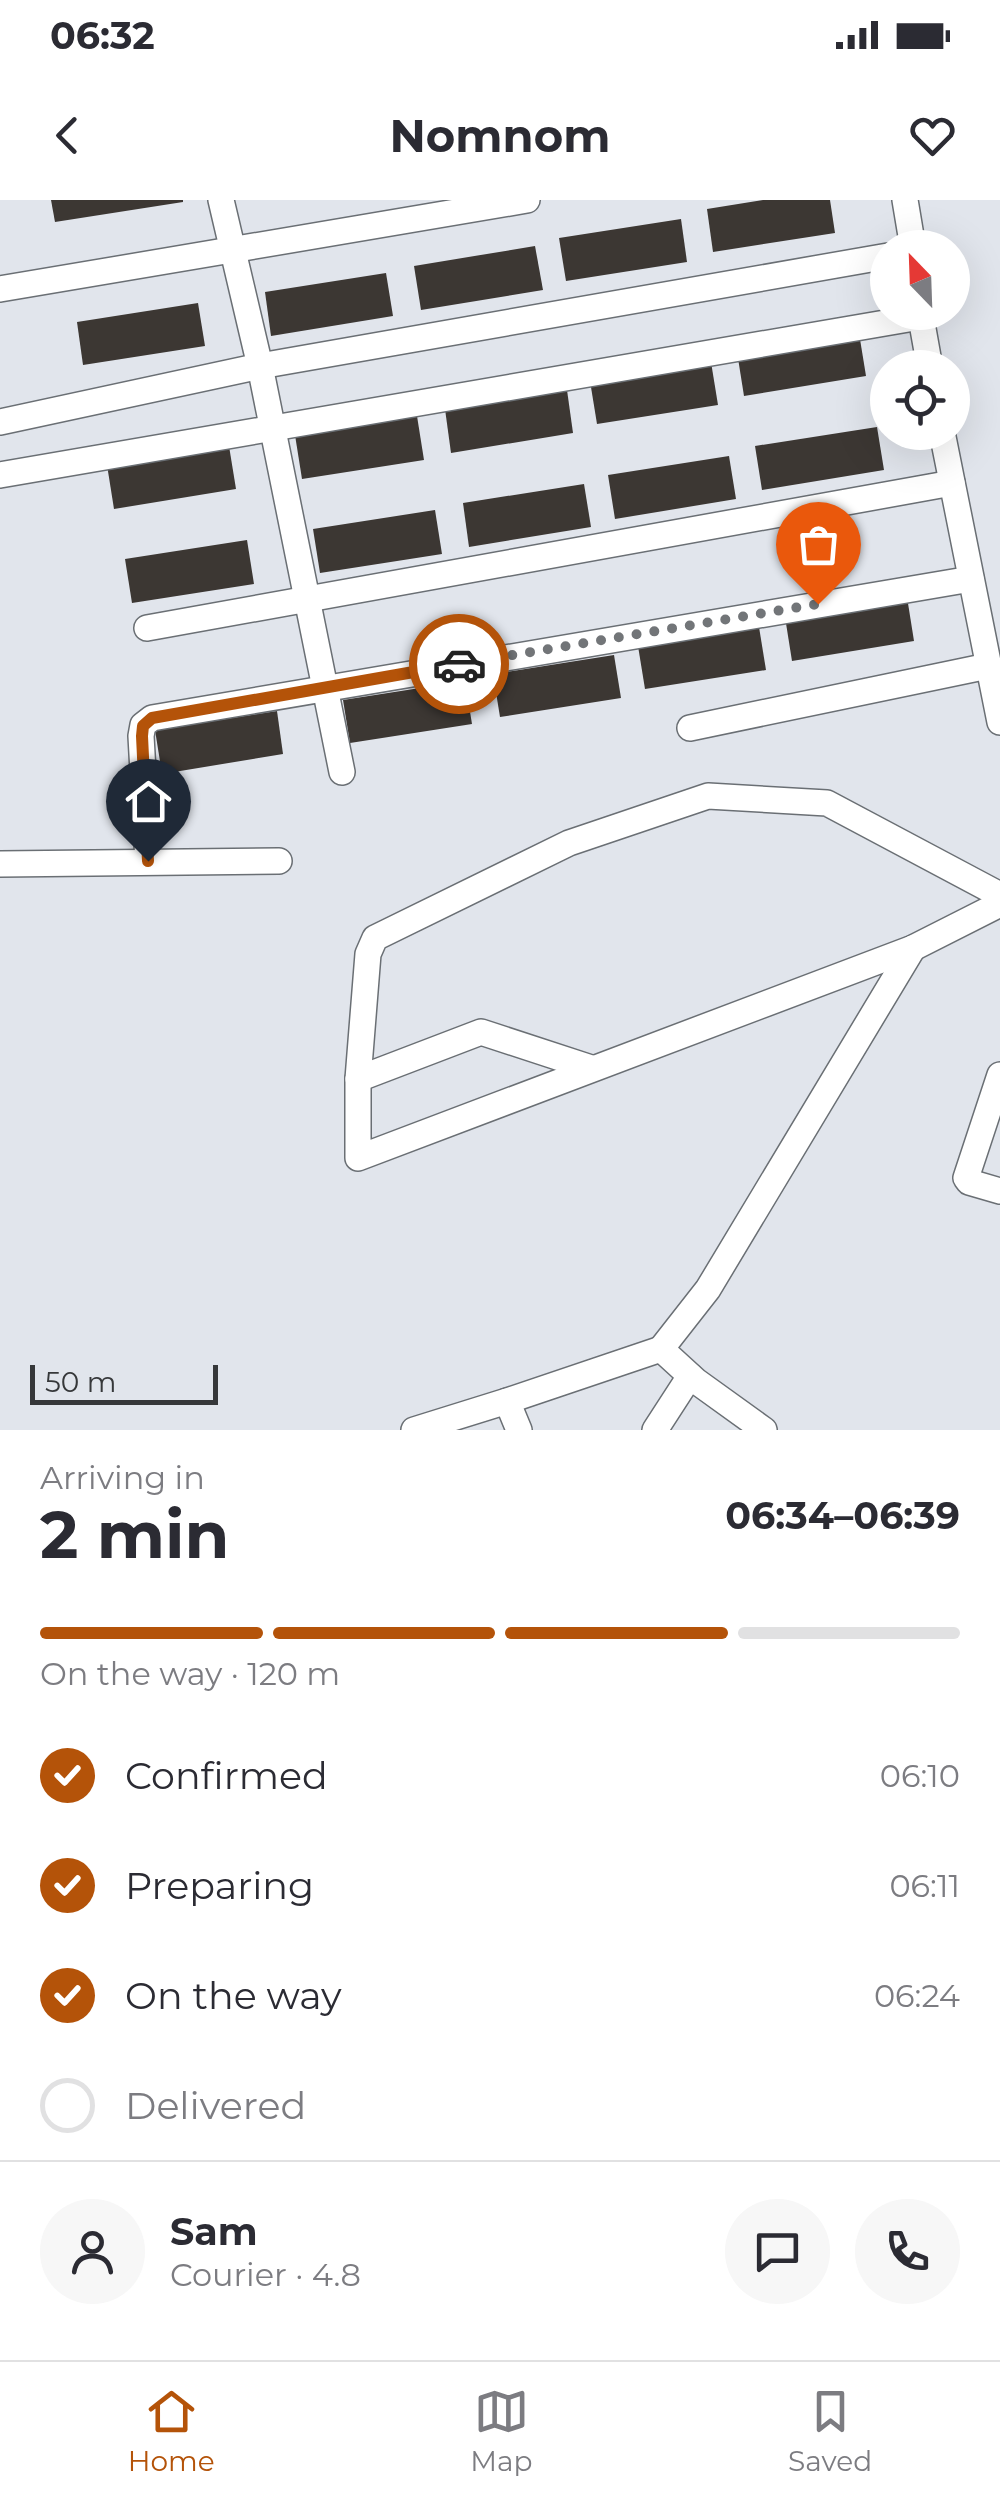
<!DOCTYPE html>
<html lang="en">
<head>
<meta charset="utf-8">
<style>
  body { margin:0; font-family:Montserrat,sans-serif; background:#f7f7f7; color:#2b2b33; height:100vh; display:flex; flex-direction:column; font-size:38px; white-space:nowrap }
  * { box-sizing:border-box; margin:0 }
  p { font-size:32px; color:#7c7c81 }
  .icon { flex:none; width:55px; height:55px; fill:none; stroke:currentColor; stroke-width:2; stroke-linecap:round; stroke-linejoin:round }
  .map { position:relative; height:1230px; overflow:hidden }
  .details { display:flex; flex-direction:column; background:#fff; flex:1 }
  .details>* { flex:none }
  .needle { width:65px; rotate:337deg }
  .controls { position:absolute; left:870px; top:30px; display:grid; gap:20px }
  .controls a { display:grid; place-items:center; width:100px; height:100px; border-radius:50%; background:#fff; box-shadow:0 10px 40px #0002; font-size:50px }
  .scale { position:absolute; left:30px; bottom:25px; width:188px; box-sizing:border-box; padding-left:10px; border:5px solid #36383a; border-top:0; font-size:28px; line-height:35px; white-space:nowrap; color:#36383a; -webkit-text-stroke:8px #e1e5ec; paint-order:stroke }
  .pin { position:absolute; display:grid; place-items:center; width:85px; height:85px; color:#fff; margin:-102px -42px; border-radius:50% 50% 50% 0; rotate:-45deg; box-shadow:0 0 10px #0007 }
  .pin .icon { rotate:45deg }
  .courier { position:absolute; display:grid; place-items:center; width:100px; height:100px; margin:-50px; border:8px solid #b45309; border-radius:50%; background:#fff; color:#222; box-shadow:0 2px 12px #0007 }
  .summary em { font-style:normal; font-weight:700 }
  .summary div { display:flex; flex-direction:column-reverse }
  .summary { display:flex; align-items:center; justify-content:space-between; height:170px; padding:0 40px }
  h1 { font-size:65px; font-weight:700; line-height:75px }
  .bar { display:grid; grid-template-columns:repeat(4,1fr); gap:15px 10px; align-content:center; height:120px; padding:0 40px }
  .bar i { height:12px; border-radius:8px; background:#e1e1e2 }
  .bar .on { background:#b45309 }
  .bar p { grid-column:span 4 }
  .line { display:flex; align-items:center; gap:25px; padding:0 40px; border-top:2px solid #e1e1e2 }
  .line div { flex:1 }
  .round { display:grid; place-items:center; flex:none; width:105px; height:105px; border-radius:52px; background:#f7f7f7 }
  ol { padding:0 40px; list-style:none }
  li { display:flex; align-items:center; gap:30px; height:110px }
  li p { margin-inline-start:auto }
  li .icon { padding:10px; border-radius:50%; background:#b45309; color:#fff; stroke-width:4 }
  li:last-child { color:#7c7c81 }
  li i { width:55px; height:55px; border:5px solid #e1e1e2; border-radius:50% }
  .status { display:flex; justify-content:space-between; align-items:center; height:70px; padding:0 50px; background:#fff; direction:ltr }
  .status svg { height:28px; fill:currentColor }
  header { display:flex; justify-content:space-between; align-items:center; height:130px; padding:0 40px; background:#fff; font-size:45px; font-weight:700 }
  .dock { display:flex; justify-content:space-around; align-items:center; height:140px; border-top:2px solid #e1e1e2; background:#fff; font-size:28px; color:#7c7c81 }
  .dock a { display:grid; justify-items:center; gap:5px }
  .dock .on { color:#b45309 }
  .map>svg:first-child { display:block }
  .building { fill:#3c3733 }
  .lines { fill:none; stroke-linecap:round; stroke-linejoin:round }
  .minor-casing { stroke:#6a6f74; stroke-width:28 }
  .minor { stroke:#fff; stroke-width:25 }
  .done { stroke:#727578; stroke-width:10; stroke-dasharray:0 18 }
  .route { stroke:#b45309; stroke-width:12 }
</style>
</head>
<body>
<div class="status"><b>06:32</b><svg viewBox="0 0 49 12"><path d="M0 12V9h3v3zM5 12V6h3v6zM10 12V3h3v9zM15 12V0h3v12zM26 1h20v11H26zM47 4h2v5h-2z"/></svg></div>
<header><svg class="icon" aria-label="back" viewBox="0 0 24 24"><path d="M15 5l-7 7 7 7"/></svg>Nomnom<svg class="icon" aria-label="heart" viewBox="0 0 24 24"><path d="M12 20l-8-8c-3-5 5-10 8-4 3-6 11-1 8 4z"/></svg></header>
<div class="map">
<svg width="1000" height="1230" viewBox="0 0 1000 1230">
  <rect width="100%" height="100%" fill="#e1e5ec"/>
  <g class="building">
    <path d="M51,0H183V2L55,22Z"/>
    <path d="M763,0H830L835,33L713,52L707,9Z"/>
    <path d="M681,19L687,62L566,81L559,38Z"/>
    <path d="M535,46L543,90L421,110L414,66Z"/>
    <path d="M386,73L393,116L271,136L265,92Z"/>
    <path d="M198,103L205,146L83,165L77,122Z"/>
    <path d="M859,133L866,176L744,196L737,152Z"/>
    <path d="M711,162L718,205L597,224L590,181Z"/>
    <path d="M567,190L573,233L451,253L445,209Z"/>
    <path d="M417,216L424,260L302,279L295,235Z"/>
    <path d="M877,227L884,270L762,290L755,246Z"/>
    <path d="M229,246L236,289L114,309L107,265Z"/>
    <path d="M729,256L736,299L615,319L608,275Z"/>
    <path d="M584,284L591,327L469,347L463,303Z"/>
    <path d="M435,310L442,354L320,373L313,329Z"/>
    <path d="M247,340L254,384L132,403L125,359Z"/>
    <path d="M907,397L914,441L792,461L785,417Z"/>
    <path d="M759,427L766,470L645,489L638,446Z"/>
    <path d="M614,455L621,498L500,517L493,474Z"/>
    <path d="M465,481L472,524L350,543L343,500Z"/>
    <path d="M277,511L283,554L162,574L155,530Z"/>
  </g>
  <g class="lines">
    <defs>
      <g id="minor">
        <path d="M221,0L260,166L342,572"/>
        <path d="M905,0L913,48"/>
        <path d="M0,89L527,0"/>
        <path d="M920,112L930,168"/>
        <path d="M0,222L260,166L888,56"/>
        <path d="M942,232L1000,522"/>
        <path d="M0,275L920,117"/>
        <path d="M147,428L952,283"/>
        <path d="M690,528L988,466"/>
        <path d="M148,661L141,536L143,525L152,518L971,379"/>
        <path d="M0,664L279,661"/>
        <path d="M1000,695L827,603L708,596L569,643L375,738L368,754L358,879V958L913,748L1000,704"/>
        <path d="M1000,875L966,978L969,982L1000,991"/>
        <path d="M358,879L481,832L591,868"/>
        <path d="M414,1230L507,1201"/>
        <path d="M519,1230L507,1201L661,1149"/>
        <path d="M655,1230L690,1176"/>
        <path d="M764,1230L696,1181L661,1149L708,1089L913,748"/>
      </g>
    </defs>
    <use href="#minor" class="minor-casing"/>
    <use href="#minor" class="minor"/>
  </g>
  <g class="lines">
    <path class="done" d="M459,464L818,404"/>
    <path class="route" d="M148,661L142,536L143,526L152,518L459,464"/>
  </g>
</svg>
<div class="controls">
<a><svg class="needle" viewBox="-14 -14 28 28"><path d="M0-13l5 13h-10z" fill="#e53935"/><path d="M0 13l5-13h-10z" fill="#7c7c81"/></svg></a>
<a><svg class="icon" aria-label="locate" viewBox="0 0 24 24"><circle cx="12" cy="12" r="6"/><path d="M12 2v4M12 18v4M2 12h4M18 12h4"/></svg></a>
</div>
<div class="scale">50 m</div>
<div class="pin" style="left:818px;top:404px;background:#ea580c"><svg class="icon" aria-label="bag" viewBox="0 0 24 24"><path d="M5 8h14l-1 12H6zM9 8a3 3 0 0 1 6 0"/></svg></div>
<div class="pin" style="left:148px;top:661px;background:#1f2937"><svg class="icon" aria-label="home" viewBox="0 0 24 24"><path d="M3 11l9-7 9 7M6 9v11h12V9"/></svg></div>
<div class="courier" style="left:459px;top:464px"><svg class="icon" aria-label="car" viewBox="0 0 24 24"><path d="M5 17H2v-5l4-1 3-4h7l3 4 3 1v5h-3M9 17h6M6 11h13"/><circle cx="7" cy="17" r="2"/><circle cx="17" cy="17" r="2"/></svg></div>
</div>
<section class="details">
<div class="summary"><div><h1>2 min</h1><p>Arriving in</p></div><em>06:34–06:39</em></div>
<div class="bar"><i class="on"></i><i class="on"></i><i class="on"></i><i></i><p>On the way · 120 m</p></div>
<ol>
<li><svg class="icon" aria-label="check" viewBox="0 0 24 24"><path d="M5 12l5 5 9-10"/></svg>Confirmed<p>06:10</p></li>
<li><svg class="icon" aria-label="check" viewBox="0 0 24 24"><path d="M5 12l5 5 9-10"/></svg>Preparing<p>06:11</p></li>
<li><svg class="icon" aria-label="check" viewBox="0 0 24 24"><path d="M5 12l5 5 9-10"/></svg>On the way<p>06:24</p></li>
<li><i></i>Delivered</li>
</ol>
<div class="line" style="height:180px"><a class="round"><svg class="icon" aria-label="person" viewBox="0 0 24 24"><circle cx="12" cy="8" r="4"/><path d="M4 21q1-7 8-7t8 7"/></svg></a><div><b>Sam</b><p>Courier · 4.8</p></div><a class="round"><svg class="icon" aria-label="chat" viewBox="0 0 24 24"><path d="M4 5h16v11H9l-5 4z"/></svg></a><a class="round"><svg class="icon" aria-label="phone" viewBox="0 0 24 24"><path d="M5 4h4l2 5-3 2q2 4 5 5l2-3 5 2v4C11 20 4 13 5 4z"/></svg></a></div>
</section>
<nav class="dock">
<a class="on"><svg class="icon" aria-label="home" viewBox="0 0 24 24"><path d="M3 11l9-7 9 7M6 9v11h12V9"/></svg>Home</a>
<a><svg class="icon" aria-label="map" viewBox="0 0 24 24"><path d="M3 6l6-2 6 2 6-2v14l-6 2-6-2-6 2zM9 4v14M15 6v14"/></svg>Map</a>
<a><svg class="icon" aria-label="saved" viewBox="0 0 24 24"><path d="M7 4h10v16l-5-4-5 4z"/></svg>Saved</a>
</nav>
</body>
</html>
